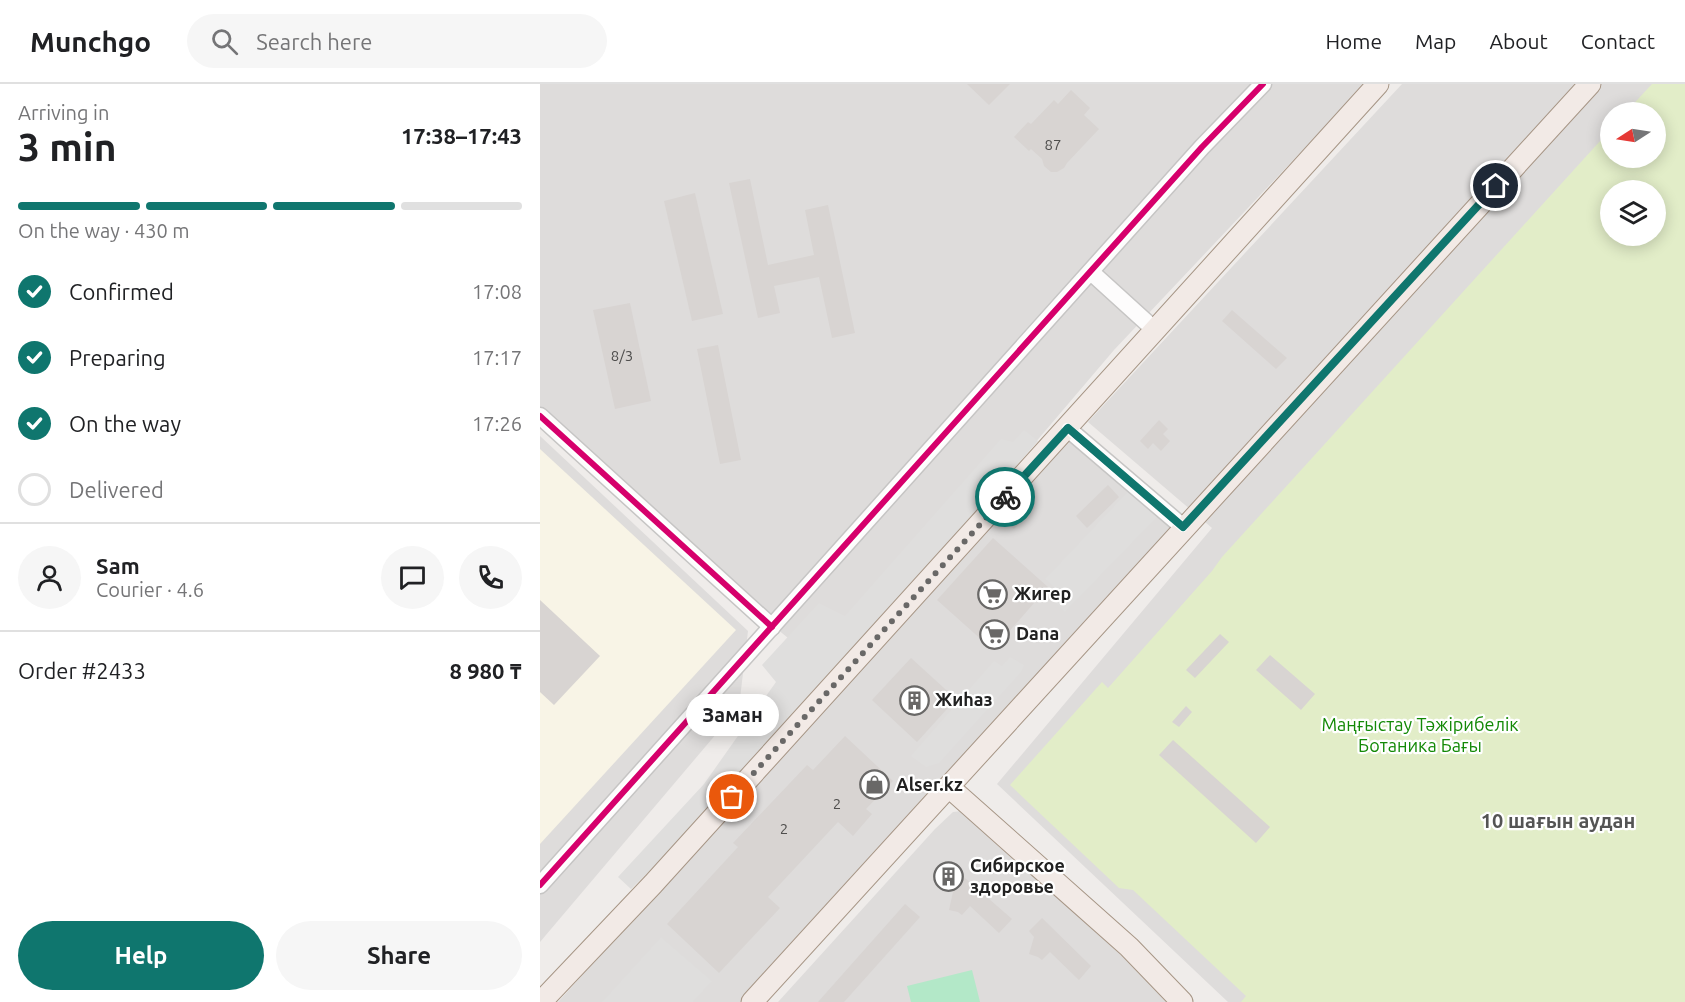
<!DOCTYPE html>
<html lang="en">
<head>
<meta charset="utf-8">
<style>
  body { margin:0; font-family:Ubuntu,sans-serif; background:#f6f6f6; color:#202124; height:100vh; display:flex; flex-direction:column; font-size:22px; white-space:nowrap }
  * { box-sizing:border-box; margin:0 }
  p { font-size:20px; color:#757577 }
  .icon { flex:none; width:33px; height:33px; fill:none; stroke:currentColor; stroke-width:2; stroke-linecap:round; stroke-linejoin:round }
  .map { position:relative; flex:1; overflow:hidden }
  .side { display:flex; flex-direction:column; background:#fff; width:540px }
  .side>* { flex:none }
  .needle { width:39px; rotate:258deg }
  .buttons { position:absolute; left:1060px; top:18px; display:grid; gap:12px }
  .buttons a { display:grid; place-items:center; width:66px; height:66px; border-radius:50%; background:#fff; box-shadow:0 3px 15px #0003; font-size:30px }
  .pin { position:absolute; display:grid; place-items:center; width:51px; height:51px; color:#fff; margin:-26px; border:3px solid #fff; border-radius:50%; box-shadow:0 2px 6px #0007 }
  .courier { position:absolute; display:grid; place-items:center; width:60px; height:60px; margin:-30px; border:4px solid #0f766e; border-radius:50%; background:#fff; color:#222; box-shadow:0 2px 8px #0007 }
  .bubble { position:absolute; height:42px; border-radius:21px; background:#fff; box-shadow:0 3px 15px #0003; font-size:20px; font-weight:700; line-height:42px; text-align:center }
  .overview em { font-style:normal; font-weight:700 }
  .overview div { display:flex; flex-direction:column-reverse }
  .overview { display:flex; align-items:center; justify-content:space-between; height:102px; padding:0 18px }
  h1 { font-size:39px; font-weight:700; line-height:45px }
  .bar { display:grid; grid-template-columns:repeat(4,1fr); gap:9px 6px; align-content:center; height:72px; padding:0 18px }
  .bar i { height:8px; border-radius:4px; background:#e0e0e0 }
  .bar .on { background:#0f766e }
  .bar p { grid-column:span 4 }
  .line { display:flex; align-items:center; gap:15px; padding:0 18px; border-top:2px solid #e0e0e0 }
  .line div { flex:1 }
  .round { display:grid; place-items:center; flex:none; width:63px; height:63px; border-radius:32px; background:#f6f6f6 }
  ol { padding:0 18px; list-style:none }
  li { display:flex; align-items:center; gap:18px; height:66px }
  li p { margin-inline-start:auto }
  li .icon { padding:6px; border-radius:50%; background:#0f766e; color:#fff; stroke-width:4 }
  li:last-child { color:#757577 }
  li i { width:33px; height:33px; border:3px solid #e0e0e0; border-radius:50% }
  .button { display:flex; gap:12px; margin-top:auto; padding:12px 18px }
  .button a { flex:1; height:69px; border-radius:36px; background:#0f766e; color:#fff; font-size:24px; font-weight:700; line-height:69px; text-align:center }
  .button a+a { background:#f6f6f6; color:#202124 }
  header { display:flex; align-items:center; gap:36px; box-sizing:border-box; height:84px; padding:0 30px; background:#fff; border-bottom:2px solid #e0e0e0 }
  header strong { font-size:28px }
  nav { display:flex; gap:33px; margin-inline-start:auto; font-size:21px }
  .search { width:420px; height:54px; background:#f6f6f6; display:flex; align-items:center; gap:15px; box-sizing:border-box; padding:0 21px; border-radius:33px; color:#757577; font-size:22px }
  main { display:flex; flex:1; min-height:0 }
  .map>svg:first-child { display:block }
  .residential { fill:#dedcdb; fill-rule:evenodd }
  .education { fill:#f8f4e6 }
  .grass { fill:#e2edc8; fill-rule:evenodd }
  .pitch { fill:#b3e8c8 }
  .parking { fill:#dfdedd }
  .building { fill:#d8d4d2 }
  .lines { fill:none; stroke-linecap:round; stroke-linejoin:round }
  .minor-casing { stroke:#c6c5c4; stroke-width:19 }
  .major-casing { stroke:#a69585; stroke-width:23 }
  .minor { stroke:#fdfcfc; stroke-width:16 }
  .major { stroke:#f2eae6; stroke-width:21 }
  .cycleway-casing { stroke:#fff; stroke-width:10 }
  .cycleway { stroke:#d6006c; stroke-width:6 }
  .done { stroke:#696867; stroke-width:6; stroke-dasharray:0 10.8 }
  .route { stroke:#0f766e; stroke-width:8 }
  .labels { text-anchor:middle; stroke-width:4.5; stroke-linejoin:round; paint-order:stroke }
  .number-label { font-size:15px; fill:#4f4e4d }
  .poi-label { font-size:18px; font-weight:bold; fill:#212121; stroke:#fff; text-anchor:start }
  .park-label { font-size:18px; fill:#138906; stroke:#fff }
  .neighbourhood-label { font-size:20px; font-weight:bold; fill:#545454; stroke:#fff }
</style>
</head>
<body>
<header>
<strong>Munchgo</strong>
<div class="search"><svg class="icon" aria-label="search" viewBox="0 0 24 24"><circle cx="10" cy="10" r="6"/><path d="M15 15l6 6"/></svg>Search here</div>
<nav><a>Home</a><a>Map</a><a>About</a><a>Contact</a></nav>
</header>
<main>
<section class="side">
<div class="overview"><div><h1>3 min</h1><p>Arriving in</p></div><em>17:38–17:43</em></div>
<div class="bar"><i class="on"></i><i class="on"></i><i class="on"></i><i></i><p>On the way · 430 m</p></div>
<ol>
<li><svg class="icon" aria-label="check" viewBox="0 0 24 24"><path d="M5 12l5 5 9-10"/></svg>Confirmed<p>17:08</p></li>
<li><svg class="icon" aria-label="check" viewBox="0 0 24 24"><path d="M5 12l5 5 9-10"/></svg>Preparing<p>17:17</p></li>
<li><svg class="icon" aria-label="check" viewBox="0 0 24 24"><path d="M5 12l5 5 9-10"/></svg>On the way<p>17:26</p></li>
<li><i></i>Delivered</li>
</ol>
<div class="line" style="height:108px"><a class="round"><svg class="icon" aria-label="person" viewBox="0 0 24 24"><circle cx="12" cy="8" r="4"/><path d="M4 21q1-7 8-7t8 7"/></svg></a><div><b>Sam</b><p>Courier · 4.6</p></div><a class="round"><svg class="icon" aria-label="chat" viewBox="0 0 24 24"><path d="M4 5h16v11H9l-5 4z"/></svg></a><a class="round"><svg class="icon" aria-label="phone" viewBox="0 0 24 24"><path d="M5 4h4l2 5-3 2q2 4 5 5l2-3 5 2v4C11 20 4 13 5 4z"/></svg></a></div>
<div class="line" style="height:78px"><div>Order #2433</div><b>8 980 ₸</b></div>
<div class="button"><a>Help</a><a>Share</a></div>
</section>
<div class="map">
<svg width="1145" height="918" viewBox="0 0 1145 918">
  <rect width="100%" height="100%" fill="#efecea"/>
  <g class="residential">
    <path d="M0,0H825L574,266L296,593L237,545L0,325Z"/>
    <path d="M862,0H1145V918H688L457,700L672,444L548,338ZM1071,28H1116V74H1071ZM1071,106H1116V152H1071Z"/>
    <path d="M539,343L644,433L204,918H18Z"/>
    <path d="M0,352L208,547L199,623L0,858Z"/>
    <path d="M421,727L535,825L628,918H238L395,745L413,728Z"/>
  </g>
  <path class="education" d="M0,365L196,546L0,760Z"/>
  <path class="grass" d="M1112,0H1145V918H701L706,912L593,806L579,804L470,701L562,598L568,604L672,487L682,473L1071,45V74H1116V28H1086ZM1071,106H1116V152H1071Z"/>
  <path class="pitch" d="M432,886L440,918H371L367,902Z"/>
  <g class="parking">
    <path d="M484,346L498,357L367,506L123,774L91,805L78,793L164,700L236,598L222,581L279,519L305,532L461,355L473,358Z"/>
    <path d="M593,402L621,429L525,528L512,516L519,508L505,495Z"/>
    <path d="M470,573L484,581L481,588L399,679L386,683L371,672L454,577L462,582Z"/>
    <path d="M121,853L172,897L153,918H62Z"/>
  </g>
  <g class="building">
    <path d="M427,0H470L449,21Z"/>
    <path d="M531,6L550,24L544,31L559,45L527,79L524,84L517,88H511L504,82L502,75L491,65L489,67L474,53L488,38L491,40L514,16L518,20Z"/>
    <path d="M210,95L228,181L274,171L265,126L288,121L315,249L292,254L279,193L234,202L240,229L218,234L189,99Z"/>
    <path d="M155,109L183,230L152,237L124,117Z"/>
    <path d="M90,219L111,317L75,325L53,226Z"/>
    <path d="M692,226L747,274L736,285L682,237Z"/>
    <path d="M178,261L201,376L180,380L157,265Z"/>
    <path d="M619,336L628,345L623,350L630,357L621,367L613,359L608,365L600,357Z"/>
    <path d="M568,401L579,413L547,444L536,432Z"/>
    <path d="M485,413L495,423L474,445L464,436Z"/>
    <path d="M453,454L508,503L453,566L397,516Z"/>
    <path d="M0,516L60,572L14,621L0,608Z"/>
    <path d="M680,550L689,558L655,594L646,586Z"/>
    <path d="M730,571L775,610L761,626L716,586Z"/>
    <path d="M371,574L416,615L377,658L332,616Z"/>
    <path d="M646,622L652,628L639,643L632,638Z"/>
    <path d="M305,652L353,697L326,725L332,730L313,752L298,738L228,813L240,824L179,889L127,840L198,763L193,759L267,681L273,686Z"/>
    <path d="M633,656L730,743L716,759L619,671Z"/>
    <path d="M410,781L472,835L459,849L430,822L422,831L418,828L409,826L413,808L398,794Z"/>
    <path d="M365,820L380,833L304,918H278Z"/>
    <path d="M502,834L551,882L539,896L510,868L502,876L498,873L489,870L494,853L489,847Z"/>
  </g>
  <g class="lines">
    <defs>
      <g id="minor">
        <path d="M551,188L616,247"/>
        <path d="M0,332L232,543"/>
        <path d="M527,344L643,443"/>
        <path d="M0,801L662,63L723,0"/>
      </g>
      <g id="major">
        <path d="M409,703L589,863L642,918"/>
        <path d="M1,918L113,800L838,0"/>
        <path d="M212,918C491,612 769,305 1050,0"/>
      </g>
    </defs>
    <use href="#minor" class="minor-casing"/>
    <use href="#major" class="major-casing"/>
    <use href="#minor" class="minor"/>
    <use href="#major" class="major"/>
    <defs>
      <g id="cycleway">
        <path d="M0,332L232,543"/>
        <path d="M527,344L643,443"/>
        <path d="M0,801L662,63L723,0"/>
      </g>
    </defs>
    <use href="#cycleway" class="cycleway-casing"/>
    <use href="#cycleway" class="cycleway"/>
  </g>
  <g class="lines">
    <path class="done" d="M192,713L465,413"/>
    <path class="route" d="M465,413L528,344L643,443L956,102"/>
  </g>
  <defs>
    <symbol id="supermarket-ring" viewBox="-11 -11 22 22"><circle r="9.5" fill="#fff" stroke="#696867" stroke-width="1.5"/><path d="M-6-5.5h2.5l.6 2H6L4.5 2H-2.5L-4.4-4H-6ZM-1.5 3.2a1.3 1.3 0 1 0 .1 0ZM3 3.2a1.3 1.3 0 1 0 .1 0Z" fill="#696867"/></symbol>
    <symbol id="building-ring" viewBox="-11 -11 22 22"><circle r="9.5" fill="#fff" stroke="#696867" stroke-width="1.5"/><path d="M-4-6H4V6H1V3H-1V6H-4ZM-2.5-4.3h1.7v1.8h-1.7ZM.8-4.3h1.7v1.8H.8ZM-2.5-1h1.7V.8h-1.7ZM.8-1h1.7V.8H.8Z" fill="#696867"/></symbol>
    <symbol id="shop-ring" viewBox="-11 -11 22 22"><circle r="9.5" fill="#fff" stroke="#696867" stroke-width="1.5"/><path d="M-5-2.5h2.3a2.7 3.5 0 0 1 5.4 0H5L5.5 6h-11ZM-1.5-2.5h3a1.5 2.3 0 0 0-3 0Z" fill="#696867"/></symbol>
  </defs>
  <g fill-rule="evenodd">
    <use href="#supermarket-ring" x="436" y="494" width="33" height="33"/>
    <use href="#supermarket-ring" x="438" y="534" width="33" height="33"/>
    <use href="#building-ring" x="358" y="600" width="33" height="33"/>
    <use href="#shop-ring" x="318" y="684" width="33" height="33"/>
    <use href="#building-ring" x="392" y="776" width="33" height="33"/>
  </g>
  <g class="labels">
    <g class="number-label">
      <text x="513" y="66">87</text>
      <text x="82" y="277">8/3</text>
      <text x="297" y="725">2</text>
      <text x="244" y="750">2</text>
    </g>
    <g class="poi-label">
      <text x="474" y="516">Жигер</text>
      <text x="476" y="556">Dana</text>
      <text x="395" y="622">Жиhаз</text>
      <text x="356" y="707">Alser.kz</text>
      <text x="430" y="788">Сибирское<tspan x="430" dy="21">здоровье</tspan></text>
    </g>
    <g class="park-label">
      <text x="880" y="647">Маңғыстау Тәжірибелік<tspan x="880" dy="21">Ботаника Бағы</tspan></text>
    </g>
    <g class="neighbourhood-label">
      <text x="1018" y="744">10 шағын аудан</text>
    </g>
  </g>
</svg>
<div class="buttons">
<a><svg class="needle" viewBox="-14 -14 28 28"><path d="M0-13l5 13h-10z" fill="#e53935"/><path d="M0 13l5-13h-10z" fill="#757577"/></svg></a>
<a><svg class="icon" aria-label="layers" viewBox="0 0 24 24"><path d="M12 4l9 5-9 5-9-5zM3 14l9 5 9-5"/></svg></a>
</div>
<div class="pin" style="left:192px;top:713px;background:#ea580c"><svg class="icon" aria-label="bag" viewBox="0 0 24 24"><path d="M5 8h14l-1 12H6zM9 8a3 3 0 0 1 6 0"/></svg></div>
<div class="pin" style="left:956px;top:102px;background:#1f2937"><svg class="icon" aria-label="home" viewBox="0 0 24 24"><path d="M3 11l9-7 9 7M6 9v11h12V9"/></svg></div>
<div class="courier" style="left:465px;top:413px"><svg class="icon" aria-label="bike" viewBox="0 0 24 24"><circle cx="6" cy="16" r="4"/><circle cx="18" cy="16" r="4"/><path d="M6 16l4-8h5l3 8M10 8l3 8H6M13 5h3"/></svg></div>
<div class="bubble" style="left:146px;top:610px;width:93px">Заман</div>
</div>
</main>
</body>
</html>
